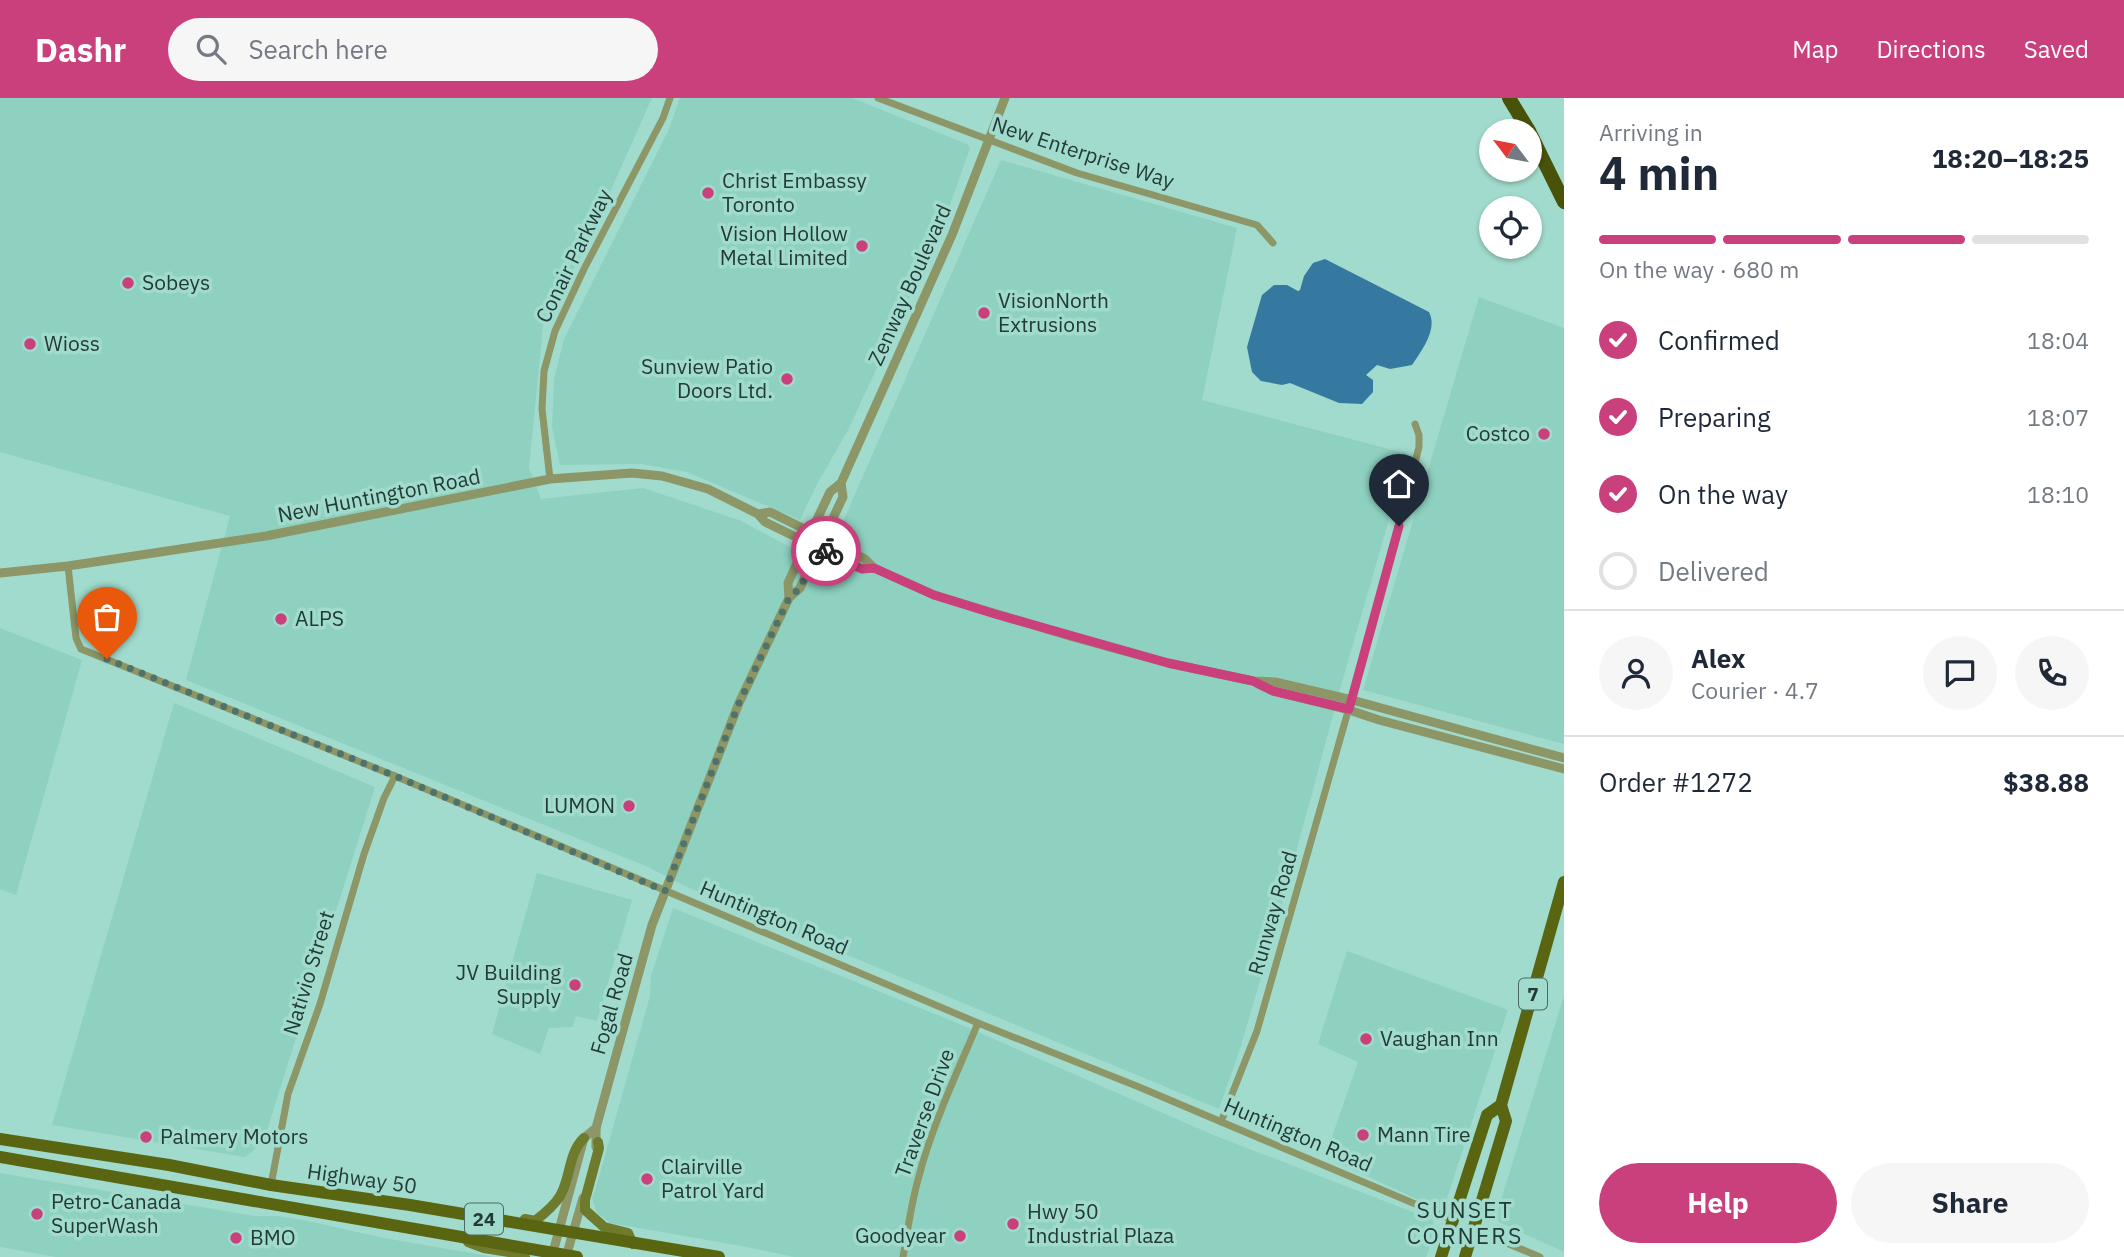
<!DOCTYPE html>
<html lang="en">
<head>
<meta charset="utf-8">
<style>
  body { margin:0; font-family:"IBM Plex Sans",sans-serif; background:#f6f6f7; color:#1f2937; height:100vh; display:flex; flex-direction:column; font-size:26px; white-space:nowrap }
  * { box-sizing:border-box; margin:0 }
  p { font-size:23px; color:#747a83 }
  .icon { flex:none; width:38px; height:38px; fill:none; stroke:currentColor; stroke-width:2; stroke-linecap:round; stroke-linejoin:round }
  .map { position:relative; flex:1; overflow:hidden }
  .details { display:flex; flex-direction:column; background:#fff; width:560px }
  .details>* { flex:none }
  .needle { width:46px; rotate:302deg }
  .buttons { position:absolute; left:1479px; top:21px; display:grid; gap:14px }
  .buttons a { display:grid; place-items:center; width:63px; height:63px; border-radius:50%; background:#fff; box-shadow:0 2px 5px #0004; font-size:35px }
  .pin { position:absolute; display:grid; place-items:center; width:60px; height:60px; color:#fff; margin:-72px -30px; border-radius:50% 50% 50% 0; rotate:-45deg; box-shadow:0 0 7px #0007 }
  .pin .icon { rotate:45deg }
  .courier { position:absolute; display:grid; place-items:center; width:70px; height:70px; margin:-35px; border:5px solid #c9407c; border-radius:50%; background:#fff; color:#222; box-shadow:0 2px 9px #0007 }
  .overview em { font-style:normal; font-weight:800 }
  .overview div { display:flex; flex-direction:column-reverse }
  .overview { display:flex; align-items:center; justify-content:space-between; height:119px; padding:0 35px }
  h1 { font-size:46px; font-weight:800; line-height:52px }
  .bar { display:grid; grid-template-columns:repeat(4,1fr); gap:10px 7px; align-content:center; height:84px; padding:0 35px }
  .bar i { height:9px; border-radius:5px; background:#e0e1e3 }
  .bar .current { background:#c9407c }
  .bar p { grid-column:span 4 }
  .line { display:flex; align-items:center; gap:18px; padding:0 35px; border-top:2px solid #e0e1e3 }
  .line div { flex:1 }
  .round { display:grid; place-items:center; flex:none; width:74px; height:74px; border-radius:37px; background:#f6f6f7 }
  ol { padding:0 35px; list-style:none }
  li { display:flex; align-items:center; gap:21px; height:77px }
  li p { margin-inline-start:auto }
  li .icon { padding:7px; border-radius:50%; background:#c9407c; color:#fff; stroke-width:4 }
  li:last-child { color:#747a83 }
  li i { width:38px; height:38px; border:4px solid #e0e1e3; border-radius:50% }
  .primary-button { display:flex; gap:14px; margin-top:auto; padding:14px 35px }
  .primary-button a { flex:1; height:80px; border-radius:42px; background:#c9407c; color:#fff; font-size:28px; font-weight:800; line-height:80px; text-align:center }
  .primary-button a+a { background:#f6f6f7; color:#1f2937 }
  header { display:flex; align-items:center; gap:42px; box-sizing:border-box; height:98px; padding:0 35px; background:#c9407c; color:#fff }
  header strong { font-size:33px }
  nav { display:flex; gap:38px; margin-inline-start:auto; font-size:24px }
  .search { width:490px; height:63px; background:#f6f6f7; display:flex; align-items:center; gap:18px; box-sizing:border-box; padding:0 24px; border-radius:38px; color:#747a83; font-size:26px }
  main { display:flex; flex:1; min-height:0 }
  .map>svg:first-child { display:block }
  .built { fill:#8ed1c0 }
  .water { fill:#3579a1 }
  .lines { fill:none; stroke-linecap:round; stroke-linejoin:round }
  .minor { stroke:#8c9666; stroke-width:7 }
  .tertiary { stroke:#8c9666; stroke-width:9 }
  .secondary { stroke:#6e7a2c; stroke-width:10 }
  .primary { stroke:#596511; stroke-width:12 }
  .motorway { stroke:#485208; stroke-width:14 }
  .done { stroke:#4f736a; stroke-width:7; stroke-dasharray:0 12.6 }
  .route { stroke:#c9407c; stroke-width:9 }
  .poi-dot { fill:#c9407c; stroke:#a1dbcd; stroke-width:2.5 }
  .labels { text-anchor:middle; stroke-width:7; stroke-linejoin:round; paint-order:stroke }
  .shield { fill:#a1dbcd; stroke:#496b63; stroke-width:2 }
  .shield-label { font-size:19px; font-weight:bold; fill:#233b35 }
  .street-label { font-size:21px; fill:#233b35; stroke:#a1dbcd }
  .poi-label { font-size:21px; fill:#233b35; stroke:#a1dbcd; text-anchor:start }
  .neighbourhood-label { font-size:23px; letter-spacing:2px; fill:#233b35; stroke:#a1dbcd }
</style>
</head>
<body>
<header>
<strong>Dashr</strong>
<div class="search"><svg class="icon" aria-label="search" viewBox="0 0 24 24"><circle cx="10" cy="10" r="6"/><path d="M15 15l6 6"/></svg>Search here</div>
<nav><a>Map</a><a>Directions</a><a>Saved</a></nav>
</header>
<main>
<div class="map">
<svg width="1564" height="1159" viewBox="0 0 1564 1159">
  <rect width="100%" height="100%" fill="#a1dbcd"/>
  <g class="built">
    <path d="M0,0H652L586,148L543,228L529,370L541,401L643,390L739,422L824,467L1001,62L1237,130L1202,302L1408,356L1340,591L1277,825L1239,954L1219,1011L782,830L683,787L648,769L186,582L230,418L0,354Z"/>
    <path d="M680,0H852L967,46L970,50L942,130L848,332L816,388L800,422L687,374L641,366L560,367L552,329L554,281L564,241L669,31Z"/>
    <path d="M1479,199L1564,230V646L1363,592Z"/>
    <path d="M0,530L82,562L16,797L0,791Z"/>
    <path d="M174,605L375,689L263,1045L245,1059L52,1027Z"/>
    <path d="M537,775L632,802L597,923L576,918L573,929L549,930L540,956L492,936Z"/>
    <path d="M673,810L962,927L1211,1036L1433,1122L1434,1138L1426,1159H794L747,1149L610,1125L597,1115L592,1100L595,1093L650,898L651,878Z"/>
    <path d="M1347,853L1508,912L1443,1113L1325,1059L1358,964L1318,946Z"/>
    <path d="M1564,898V1154L1495,1122Z"/>
    <path d="M0,1075L255,1118H278L303,1122L384,1140L494,1159H56L0,1149Z"/>
  </g>
  <path class="water" d="M1325,161L1429,214C1438,231 1422,252 1412,267L1390,271L1377,267L1366,277L1373,282V294L1362,306L1339,305L1290,285L1282,287L1261,283L1252,274L1247,249L1262,197L1274,187H1287L1298,193L1300,192L1304,178L1313,165Z"/>
  <g class="lines">
    <g class="minor">
      <path d="M878,0L1077,75L1257,127L1273,145"/>
      <path d="M550,381L542,311L544,273L555,233L584,171L663,20L670,0"/>
      <path d="M68,468L76,540L81,551L395,678L978,925L1139,989L1453,1122"/>
      <path d="M1221,1024L1257,933L1372,529L1419,349V337L1415,326"/>
      <path d="M271,1087L288,996L320,906L364,756L384,700L395,678"/>
      <path d="M1473,1131L1540,1159"/>
      <path d="M903,1159C908,1132 911,1105 919,1078C933,1025 957,975 978,925"/>
    </g>
    <g class="tertiary">
      <path d="M758,416L770,414L865,461L874,470L934,497L1073,539L1168,565L1253,583L1275,584L1352,602L1564,660"/>
      <path d="M0,475L68,468L266,438L550,381L632,375L662,378L708,391L758,416L765,424L862,471L874,470"/>
      <path d="M789,500L788,485L811,434L830,394L841,385"/>
      <path d="M1258,586L1273,593L1349,612L1379,622L1564,671"/>
      <path d="M596,1049V1030L652,827L739,605L789,500L800,490L843,399L841,385L952,137L1005,0"/>
      <path d="M552,1158L584,1040L596,1030"/>
      <path d="M566,1159L583,1100"/>
    </g>
    <g class="secondary">
      <path d="M598,1044L599,1050L585,1102V1112L604,1129L628,1135L633,1146"/>
      <path d="M525,1121L535,1123C544,1116 554,1108 560,1098C571,1080 568,1055 584,1040"/>
      <path d="M468,1144L484,1150L521,1156L525,1159"/>
    </g>
    <g class="primary">
      <path d="M0,1041L169,1067L271,1087L410,1107L719,1159"/>
      <path d="M0,1059L577,1159"/>
      <path d="M1441,1159L1487,1017L1501,1007"/>
      <path d="M1465,1159L1506,1023L1501,1007L1564,784"/>
    </g>
    <g class="motorway">
      <path d="M1509,0L1529,33"/>
      <path d="M1530,35L1564,104"/>
    </g>
  </g>
  <g class="lines">
    <path class="done" d="M107,561L395,678L665,793L739,605L789,500L800,490L819,449L826,453"/>
    <path class="route" d="M826,453L862,471L874,470L934,497L995,516L1168,565L1253,583L1273,593L1349,611L1399,428"/>
  </g>
  <g class="poi-dot">
    <circle cx="708" cy="95" r="7"/>
    <circle cx="862" cy="148" r="7"/>
    <circle cx="128" cy="185" r="7"/>
    <circle cx="984" cy="215" r="7"/>
    <circle cx="30" cy="246" r="7"/>
    <circle cx="787" cy="281" r="7"/>
    <circle cx="1544" cy="336" r="7"/>
    <circle cx="281" cy="521" r="7"/>
    <circle cx="629" cy="708" r="7"/>
    <circle cx="575" cy="887" r="7"/>
    <circle cx="1366" cy="941" r="7"/>
    <circle cx="1363" cy="1037" r="7"/>
    <circle cx="146" cy="1039" r="7"/>
    <circle cx="647" cy="1081" r="7"/>
    <circle cx="37" cy="1116" r="7"/>
    <circle cx="1013" cy="1126" r="7"/>
    <circle cx="960" cy="1138" r="7"/>
    <circle cx="236" cy="1140" r="7"/>
  </g>
  <g class="labels">
    <g class="shield">
      <rect x="1519" y="880.5" width="28" height="31" rx="5"/>
      <rect x="465" y="1105.5" width="38" height="31" rx="5"/>
    </g>
    <g class="shield-label">
      <text x="1533" y="903">7</text>
      <text x="484" y="1128">24</text>
    </g>
    <g class="street-label">
      <text transform="translate(1083 55) rotate(18)" y="7">New Enterprise Way</text>
      <text transform="translate(574 158) rotate(-64)" y="7">Conair Parkway</text>
      <text transform="translate(910 187) rotate(-66)" y="7">Zenway Boulevard</text>
      <text transform="translate(379 398) rotate(-11)" y="7">New Huntington Road</text>
      <text transform="translate(1273 815) rotate(-74)" y="7">Runway Road</text>
      <text transform="translate(774 820) rotate(23)" y="7">Huntington Road</text>
      <text transform="translate(309 875) rotate(-73)" y="7">Nativio Street</text>
      <text transform="translate(612 906) rotate(-74)" y="7">Fogal Road</text>
      <text transform="translate(925 1015) rotate(-70)" y="7">Traverse Drive</text>
      <text transform="translate(1298 1037) rotate(23)" y="7">Huntington Road</text>
      <text transform="translate(362 1081) rotate(8)" y="7">Highway 50</text>
    </g>
    <g class="poi-label">
      <text x="722" y="90">Christ Embassy<tspan x="722" dy="24">Toronto</tspan></text>
      <text x="848" y="143" text-anchor="end">Vision Hollow<tspan x="848" dy="24">Metal Limited</tspan></text>
      <text x="142" y="192">Sobeys</text>
      <text x="998" y="210">VisionNorth<tspan x="998" dy="24">Extrusions</tspan></text>
      <text x="44" y="253">Wioss</text>
      <text x="773" y="276" text-anchor="end">Sunview Patio<tspan x="773" dy="24">Doors Ltd.</tspan></text>
      <text x="1530" y="343" text-anchor="end">Costco</text>
      <text x="295" y="528">ALPS</text>
      <text x="615" y="715" text-anchor="end">LUMON</text>
      <text x="561" y="882" text-anchor="end">JV Building<tspan x="561" dy="24">Supply</tspan></text>
      <text x="1380" y="948">Vaughan Inn</text>
      <text x="1377" y="1044">Mann Tire</text>
      <text x="160" y="1046">Palmery Motors</text>
      <text x="661" y="1076">Clairville<tspan x="661" dy="24">Patrol Yard</tspan></text>
      <text x="51" y="1111">Petro-Canada<tspan x="51" dy="24">SuperWash</tspan></text>
      <text x="1027" y="1121">Hwy 50<tspan x="1027" dy="24">Industrial Plaza</tspan></text>
      <text x="946" y="1145" text-anchor="end">Goodyear</text>
      <text x="250" y="1147">BMO</text>
    </g>
    <g class="neighbourhood-label">
      <text x="1465" y="1120">SUNSET<tspan x="1465" dy="26">CORNERS</tspan></text>
    </g>
  </g>
</svg>
<div class="buttons">
<a><svg class="needle" viewBox="-14 -14 28 28"><path d="M0-13l5 13h-10z" fill="#e53935"/><path d="M0 13l5-13h-10z" fill="#747a83"/></svg></a>
<a><svg class="icon" aria-label="locate" viewBox="0 0 24 24"><circle cx="12" cy="12" r="6"/><path d="M12 2v4M12 18v4M2 12h4M18 12h4"/></svg></a>
</div>
<div class="pin" style="left:107px;top:561px;background:#ea580c"><svg class="icon" aria-label="bag" viewBox="0 0 24 24"><path d="M5 8h14l-1 12H6zM9 8a3 3 0 0 1 6 0"/></svg></div>
<div class="pin" style="left:1399px;top:428px;background:#1f2937"><svg class="icon" aria-label="home" viewBox="0 0 24 24"><path d="M3 11l9-7 9 7M6 9v11h12V9"/></svg></div>
<div class="courier" style="left:826px;top:453px"><svg class="icon" aria-label="bike" viewBox="0 0 24 24"><circle cx="6" cy="16" r="4"/><circle cx="18" cy="16" r="4"/><path d="M6 16l4-8h5l3 8M10 8l3 8H6M13 5h3"/></svg></div>
</div>
<section class="details">
<div class="overview"><div><h1>4 min</h1><p>Arriving in</p></div><em>18:20–18:25</em></div>
<div class="bar"><i class="current"></i><i class="current"></i><i class="current"></i><i></i><p>On the way · 680 m</p></div>
<ol>
<li><svg class="icon" aria-label="check" viewBox="0 0 24 24"><path d="M5 12l5 5 9-10"/></svg>Confirmed<p>18:04</p></li>
<li><svg class="icon" aria-label="check" viewBox="0 0 24 24"><path d="M5 12l5 5 9-10"/></svg>Preparing<p>18:07</p></li>
<li><svg class="icon" aria-label="check" viewBox="0 0 24 24"><path d="M5 12l5 5 9-10"/></svg>On the way<p>18:10</p></li>
<li><i></i>Delivered</li>
</ol>
<div class="line" style="height:126px"><a class="round"><svg class="icon" aria-label="person" viewBox="0 0 24 24"><circle cx="12" cy="8" r="4"/><path d="M4 21q1-7 8-7t8 7"/></svg></a><div><b>Alex</b><p>Courier · 4.7</p></div><a class="round"><svg class="icon" aria-label="chat" viewBox="0 0 24 24"><path d="M4 5h16v11H9l-5 4z"/></svg></a><a class="round"><svg class="icon" aria-label="phone" viewBox="0 0 24 24"><path d="M5 4h4l2 5-3 2q2 4 5 5l2-3 5 2v4C11 20 4 13 5 4z"/></svg></a></div>
<div class="line" style="height:91px"><div>Order #1272</div><b>$38.88</b></div>
<div class="primary-button"><a>Help</a><a>Share</a></div>
</section>
</main>
</body>
</html>
